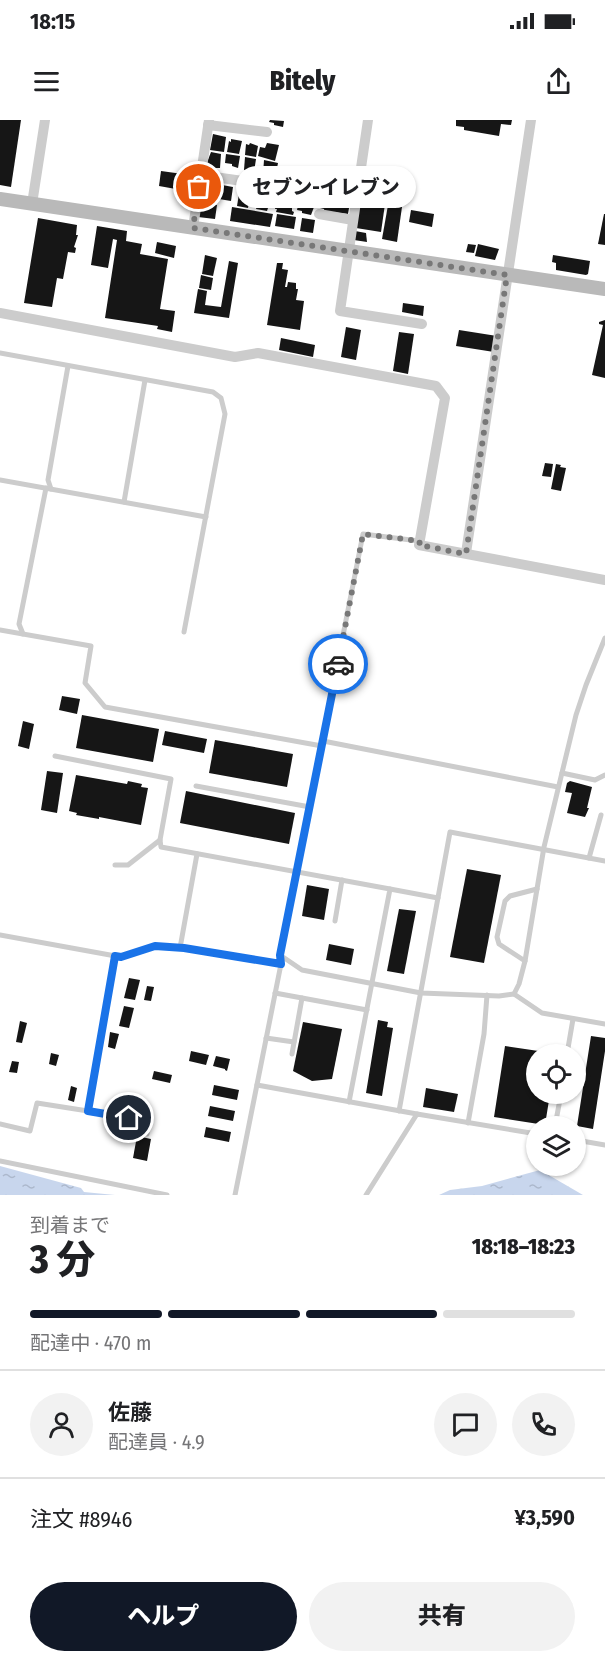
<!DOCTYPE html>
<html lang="ja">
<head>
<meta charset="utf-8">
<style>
  body { margin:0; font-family:"Fira Sans Condensed","Noto Sans JP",sans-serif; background:#f2f2f2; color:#202124; height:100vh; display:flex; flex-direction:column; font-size:22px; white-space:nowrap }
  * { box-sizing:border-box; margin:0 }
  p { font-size:20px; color:#757577 }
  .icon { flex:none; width:33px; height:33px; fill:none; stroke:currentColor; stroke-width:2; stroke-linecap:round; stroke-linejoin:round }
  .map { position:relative; height:1075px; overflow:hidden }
  .side { display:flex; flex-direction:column; background:#fff; flex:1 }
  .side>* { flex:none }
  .controls { position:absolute; left:526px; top:924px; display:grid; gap:12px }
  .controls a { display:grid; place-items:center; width:60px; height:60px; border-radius:50%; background:#fff; box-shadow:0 2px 4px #0004; font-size:30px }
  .pin { position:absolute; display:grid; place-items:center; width:51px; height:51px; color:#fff; margin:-26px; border:3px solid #fff; border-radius:50%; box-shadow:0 2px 6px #0007 }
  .courier { position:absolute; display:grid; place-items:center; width:60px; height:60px; margin:-30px; border:4px solid #1a73e8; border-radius:50%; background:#fff; color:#222; box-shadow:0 2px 8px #0007 }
  .bubble { position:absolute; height:42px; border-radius:21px; background:#fff; box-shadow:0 2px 4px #0004; font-size:20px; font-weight:800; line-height:42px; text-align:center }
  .headline em { font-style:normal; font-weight:800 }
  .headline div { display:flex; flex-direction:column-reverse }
  .headline { display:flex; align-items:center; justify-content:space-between; height:102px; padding:0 30px }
  h1 { font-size:39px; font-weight:800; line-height:45px }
  .bar { display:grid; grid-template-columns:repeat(4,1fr); gap:9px 6px; align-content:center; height:72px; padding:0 30px }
  .bar i { height:8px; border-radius:4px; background:#e0e0e0 }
  .bar .selected { background:#111827 }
  .bar p { grid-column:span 4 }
  .line { display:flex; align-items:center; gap:15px; padding:0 30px; border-top:2px solid #e0e0e0 }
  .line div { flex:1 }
  .round { display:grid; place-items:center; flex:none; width:63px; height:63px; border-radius:32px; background:#f2f2f2 }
  .action { display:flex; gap:12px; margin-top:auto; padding:12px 30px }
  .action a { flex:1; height:69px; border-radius:36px; background:#111827; color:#fff; font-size:24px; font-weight:800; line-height:69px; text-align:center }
  .action a+a { background:#f2f2f2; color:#202124 }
  .status { display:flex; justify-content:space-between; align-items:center; height:42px; padding:0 30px; background:#fff; direction:ltr }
  .status svg { height:16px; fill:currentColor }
  header { display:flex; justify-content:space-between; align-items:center; height:78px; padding:0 30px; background:#fff; font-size:27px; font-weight:800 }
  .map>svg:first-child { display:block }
  .water { fill:url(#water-ripples) }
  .building { fill:#161616 }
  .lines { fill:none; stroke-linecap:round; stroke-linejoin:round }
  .lane { stroke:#ccc; stroke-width:5 }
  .street { stroke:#ccc; stroke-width:10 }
  .secondary { stroke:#b9b9b9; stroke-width:14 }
  .done { stroke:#787878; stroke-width:6; stroke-dasharray:0 10.8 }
  .route { stroke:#1a73e8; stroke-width:8 }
</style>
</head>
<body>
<div class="status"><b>18:15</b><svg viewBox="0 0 49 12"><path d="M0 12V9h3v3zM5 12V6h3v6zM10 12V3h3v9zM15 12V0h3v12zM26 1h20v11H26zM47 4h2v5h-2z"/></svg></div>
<header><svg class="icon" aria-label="menu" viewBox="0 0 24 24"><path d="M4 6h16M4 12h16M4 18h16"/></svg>Bitely<svg class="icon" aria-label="share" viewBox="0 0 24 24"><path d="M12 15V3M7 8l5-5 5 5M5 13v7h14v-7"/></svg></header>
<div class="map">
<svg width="605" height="1075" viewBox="0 0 605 1075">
  <defs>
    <pattern id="water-ripples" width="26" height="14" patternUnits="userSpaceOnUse" patternTransform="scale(1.5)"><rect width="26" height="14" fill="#c8d6ed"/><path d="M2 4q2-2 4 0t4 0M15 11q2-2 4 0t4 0" fill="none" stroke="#acb8cc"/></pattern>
  </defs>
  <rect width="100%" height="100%" fill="#fff"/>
  <g class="water">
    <path d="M0,1046L81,1068L84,1072L115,1075H0Z"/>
    <path d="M540,1050L583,1075H439L450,1070L482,1066Z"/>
  </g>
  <g class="building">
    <path d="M0,0H21L11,67L0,65Z"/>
    <path d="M270,0L284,1L283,7L274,5V3L269,2Z"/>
    <path d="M456,0H512L511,5L501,4L499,16L464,10V7L456,6Z"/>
    <path d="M213,14L226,17L224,32L210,30Z"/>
    <path d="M231,19L242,21L239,34L227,32L229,21L231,22Z"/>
    <path d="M250,23L258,26L256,37L245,35L246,24L249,25Z"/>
    <path d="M267,23L279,25L275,41L258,36L260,27L265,28Z"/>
    <path d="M211,32L221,34L220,48H210V46L206,45Z"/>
    <path d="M226,34L240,36L238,48L232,46V44L225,43Z"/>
    <path d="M245,37L256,39L254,52L244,50Z"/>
    <path d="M264,40L278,43L277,48H275L273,56L263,54Z"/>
    <path d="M161,51L190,55L187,71L159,66Z"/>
    <path d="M208,65L217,68L214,82L203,80L205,69Z"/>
    <path d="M222,65L233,67L231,81L219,79Z"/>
    <path d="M240,68L251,71L248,88L237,86Z"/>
    <path d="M279,68L293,71L290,86H292V91L294,92L293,95L276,92L277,89H275Z"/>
    <path d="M301,72L314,76L312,86L314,87L311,95L302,93V91L297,90Z"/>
    <path d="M262,73L272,75L269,88H268L267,91L256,89L260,76H262Z"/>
    <path d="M326,75L349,79L348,82H350L348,94L324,91V89L320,88L322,76L325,77Z"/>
    <path d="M360,80L385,84L381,112L356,108Z"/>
    <path d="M200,82L217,85L215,99L198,97Z"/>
    <path d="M388,85L402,87L397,122L382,119Z"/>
    <path d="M232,87L273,94L270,107L230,101Z"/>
    <path d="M411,90L434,94L432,107L409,102Z"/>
    <path d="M277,94L296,97L294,109L275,106Z"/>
    <path d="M604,94H605V125L598,124Z"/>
    <path d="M38,98L77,105L76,115H78L74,127L76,128L75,133L68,132L63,159L57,158L52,187L24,183Z"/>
    <path d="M302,98L315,100L313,113L300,111Z"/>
    <path d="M97,106L127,111L126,121L142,124L140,134L168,139L160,189L175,191L172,212L157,209L158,206L105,198L117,120L113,119L108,148L91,145Z"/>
    <path d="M355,111L366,113L367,122L354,120Z"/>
    <path d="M157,122L176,126L174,138L155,133Z"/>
    <path d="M468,124L476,125L474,133L466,132Z"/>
    <path d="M478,124L499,129L495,140L475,136Z"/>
    <path d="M205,135L217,138L213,156L202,154Z"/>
    <path d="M553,135L590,141L588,154L586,155L556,150V143L552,142Z"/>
    <path d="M229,141L238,143L229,198L194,193L198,169L207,171L205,185L221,187Z"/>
    <path d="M277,143H283L282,149L288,150L285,167H287L288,162L296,163V169H298L296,180L304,181L300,210L267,205Z"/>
    <path d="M201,155L213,158L211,170L199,168Z"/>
    <path d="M403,183L424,186L423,196L402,192Z"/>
    <path d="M605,200V258L592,255L603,205L599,204V202Z"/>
    <path d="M346,207L361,210L356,240L341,237Z"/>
    <path d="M459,210L497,216L494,232L456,226Z"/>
    <path d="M399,212L414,214L408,254L393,251Z"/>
    <path d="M281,218L315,225L313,237L279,230Z"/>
    <path d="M545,343L553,344L551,357L542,356Z"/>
    <path d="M556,344L561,345L560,347L566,348L561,371L551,369Z"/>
    <path d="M62,576L80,579L77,594L59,590Z"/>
    <path d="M82,595L159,609L153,642L76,628Z"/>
    <path d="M23,601L34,604L29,629L18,626Z"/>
    <path d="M165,611L207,619L204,633L162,625Z"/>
    <path d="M215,620L293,634L287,667L209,653Z"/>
    <path d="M47,651L63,653L57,693L41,690Z"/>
    <path d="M76,655L127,664L128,661L142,664L141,667L148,668L141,705L99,697V699L76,695L77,693L69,691Z"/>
    <path d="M570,661L592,667L587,688H589L585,697L567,693L572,673L565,672L567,663Z"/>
    <path d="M186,671L295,693L289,724L180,703Z"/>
    <path d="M467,749L501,755L484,843L450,837Z"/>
    <path d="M307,765L329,769L324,800L302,796Z"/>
    <path d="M399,789L416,791L404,854L387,851Z"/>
    <path d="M329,824L354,829L351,845L326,840Z"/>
    <path d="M129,858L140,860L135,880L124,878Z"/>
    <path d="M147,866L154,867L151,881L144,880Z"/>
    <path d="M124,886L134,888L129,908L119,906Z"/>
    <path d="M378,900L388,902L387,907L393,908L382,976L366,973Z"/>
    <path d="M20,901L27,903L22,923L16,922Z"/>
    <path d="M303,902L342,909L332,959L312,961L293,951Z"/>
    <path d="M110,912L119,914L115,929L108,927Z"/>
    <path d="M591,916L605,918V931L593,1009L577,1006Z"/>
    <path d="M505,926L552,933V934H537V974H550L545,1005L494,997Z"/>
    <path d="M191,931L209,935L206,945L189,941Z"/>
    <path d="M51,933L59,935L56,946L49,944Z"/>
    <path d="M216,936L230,939L227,951L225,950V949L213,946Z"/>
    <path d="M12,941L19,942L17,953L9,952Z"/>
    <path d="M154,951L172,955L170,963L152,959Z"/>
    <path d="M214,965L239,970L237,980L212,975Z"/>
    <path d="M71,966L77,968L74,982L68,980Z"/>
    <path d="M426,968L458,974L454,992L423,987Z"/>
    <path d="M210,986L235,991L233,1001L208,996Z"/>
    <path d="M206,1007L231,1012L229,1022L204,1017Z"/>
    <path d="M137,1016L151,1019L147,1041L133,1038Z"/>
  </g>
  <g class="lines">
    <g class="lane">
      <path d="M0,233L213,272L221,278L225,294L184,512"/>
      <path d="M0,360L206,397"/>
      <path d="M51,369L48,360L68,246"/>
      <path d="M124,382L145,260"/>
      <path d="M0,510L91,526L85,563L105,587L322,626"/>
      <path d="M23,514L19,504L46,368"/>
      <path d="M323,621L558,667"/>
      <path d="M55,636L171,659L160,720L161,727L390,769L349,982"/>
      <path d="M562,653L595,660L605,655"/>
      <path d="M196,666L310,687"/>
      <path d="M589,738L601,695"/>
      <path d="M115,745H128L160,720"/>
      <path d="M390,769L438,778"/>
      <path d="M335,801L342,760"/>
      <path d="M0,815L121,837L155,826L184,828L281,844"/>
      <path d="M180,828L197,734"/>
      <path d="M280,835L302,850L421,873L499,876L514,874L519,864L525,841L544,727L576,595L586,565L605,518"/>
      <path d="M115,836L88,991L149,1001L147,1014"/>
      <path d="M525,841L499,824L497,817L505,781L510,776L537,769"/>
      <path d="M275,873L367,890"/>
      <path d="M514,874L542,893L605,904"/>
      <path d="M266,918L294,922"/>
      <path d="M292,934L302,878"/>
      <path d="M567,934L573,899"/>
      <path d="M257,965L417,994"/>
      <path d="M399,991L450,712L605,741"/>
      <path d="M468,1003L484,914L487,875"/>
      <path d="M0,1004L30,1011L37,983L88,991"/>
      <path d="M555,1006L561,974"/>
      <path d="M576,1020L605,1025"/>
      <path d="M0,1041L167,1075"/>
      <path d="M235,1075L281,844L280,835L363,414L419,421"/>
      <path d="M366,1075L417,994L537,1014"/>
    </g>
    <g class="street">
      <path d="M368,0L340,191L422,204"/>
      <path d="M208,5L267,12"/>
      <path d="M200,55L257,63L258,55"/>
      <path d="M32,84L45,0"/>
      <path d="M319,94L353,100"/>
      <path d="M193,108L209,0"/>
      <path d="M0,193L235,237L258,233L436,266L445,278L419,425L605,460"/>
      <path d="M466,433L531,0"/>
    </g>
    <path class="secondary" d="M0,79L605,169"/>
  </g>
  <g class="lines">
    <path class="done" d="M199,67L193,108L507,155L466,434L419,425L420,421L363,414L338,544"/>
    <path class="route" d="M129,998L88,991L115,836L121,837L155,826L184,828L281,844L280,835L338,544"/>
  </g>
</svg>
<div class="controls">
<a><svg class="icon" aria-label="locate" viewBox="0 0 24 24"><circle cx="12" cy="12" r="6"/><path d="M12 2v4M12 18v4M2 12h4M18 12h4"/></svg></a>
<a><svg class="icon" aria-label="layers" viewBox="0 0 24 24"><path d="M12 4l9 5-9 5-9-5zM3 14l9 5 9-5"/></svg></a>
</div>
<div class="pin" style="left:199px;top:67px;background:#ea580c"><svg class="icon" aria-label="bag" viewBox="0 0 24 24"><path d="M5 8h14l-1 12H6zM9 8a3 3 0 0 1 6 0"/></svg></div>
<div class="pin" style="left:129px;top:998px;background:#1f2937"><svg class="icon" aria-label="home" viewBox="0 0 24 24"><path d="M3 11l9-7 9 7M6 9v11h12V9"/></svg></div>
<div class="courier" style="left:338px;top:544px"><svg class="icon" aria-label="car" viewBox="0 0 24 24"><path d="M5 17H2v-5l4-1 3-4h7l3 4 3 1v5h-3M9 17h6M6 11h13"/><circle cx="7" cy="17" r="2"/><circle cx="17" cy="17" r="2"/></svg></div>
<div class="bubble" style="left:236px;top:46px;width:180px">セブン-イレブン</div>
</div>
<section class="side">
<div class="headline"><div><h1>3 分</h1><p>到着まで</p></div><em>18:18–18:23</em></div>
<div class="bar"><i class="selected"></i><i class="selected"></i><i class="selected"></i><i></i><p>配達中 · 470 m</p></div>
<div class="line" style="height:108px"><a class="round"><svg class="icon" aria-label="person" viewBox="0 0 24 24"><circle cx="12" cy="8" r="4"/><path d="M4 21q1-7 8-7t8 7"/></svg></a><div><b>佐藤</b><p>配達員 · 4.9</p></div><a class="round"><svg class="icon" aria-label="chat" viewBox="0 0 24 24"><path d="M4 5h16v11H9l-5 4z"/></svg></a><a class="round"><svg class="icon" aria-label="phone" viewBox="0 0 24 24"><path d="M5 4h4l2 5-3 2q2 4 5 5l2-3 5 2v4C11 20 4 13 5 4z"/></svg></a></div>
<div class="line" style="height:78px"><div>注文 #8946</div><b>¥3,590</b></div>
<div class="action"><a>ヘルプ</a><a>共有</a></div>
</section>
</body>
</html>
